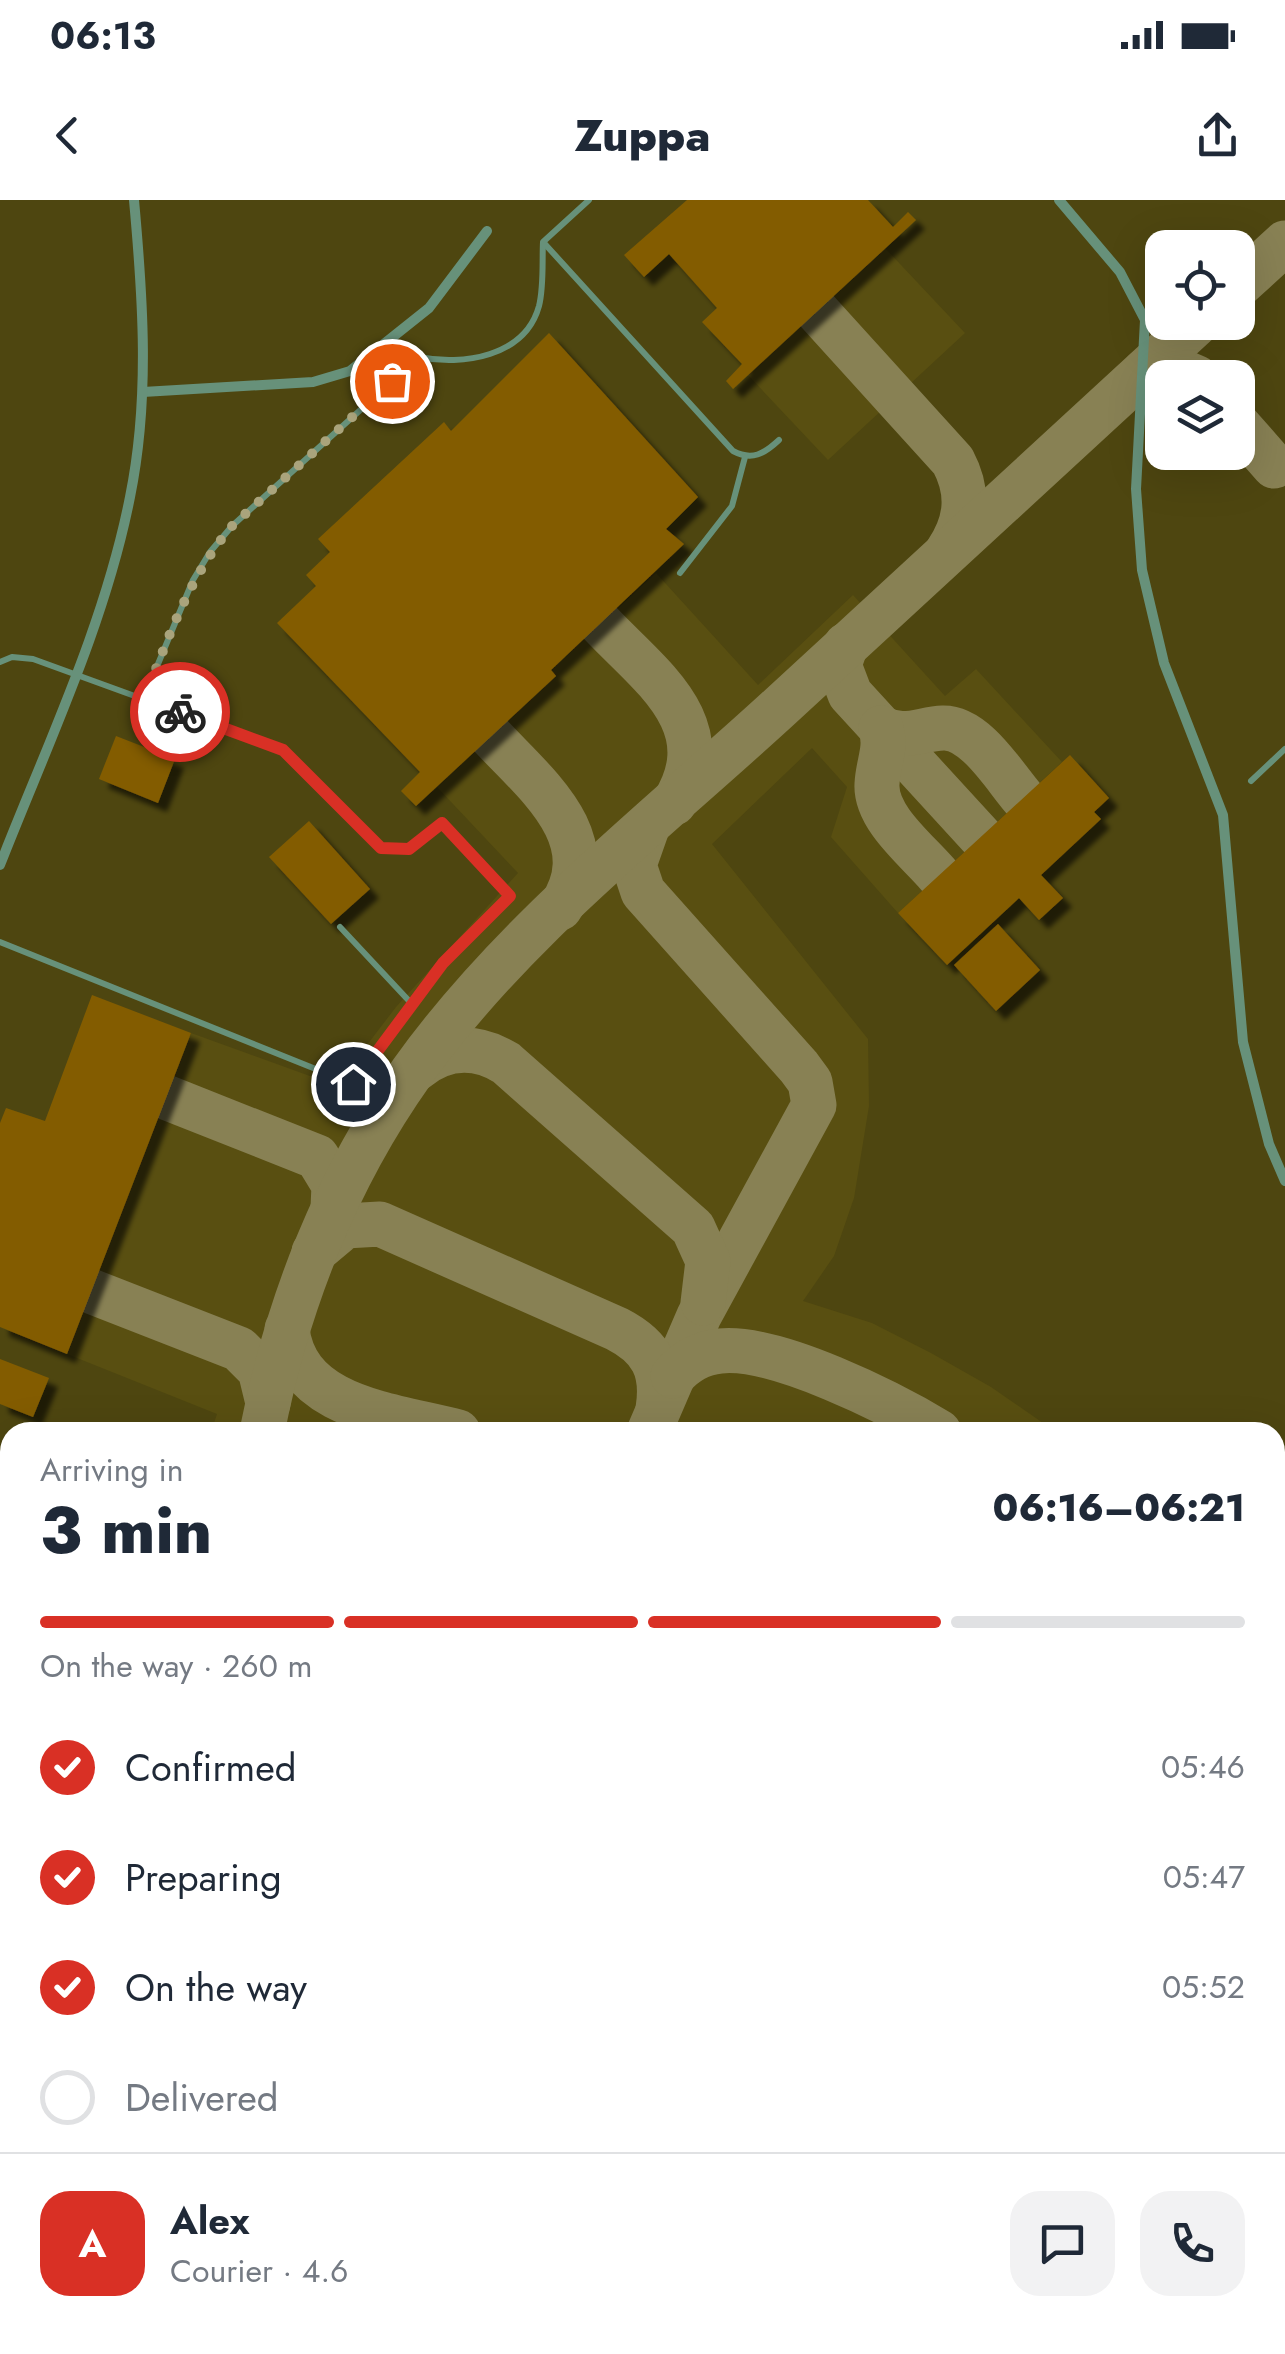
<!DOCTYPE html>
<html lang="en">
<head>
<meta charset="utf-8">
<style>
  body { margin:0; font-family:Jost,sans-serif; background:#f2f2f3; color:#1f2937; height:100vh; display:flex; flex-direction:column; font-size:38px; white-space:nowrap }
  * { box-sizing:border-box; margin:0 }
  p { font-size:32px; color:#747a83 }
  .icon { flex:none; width:55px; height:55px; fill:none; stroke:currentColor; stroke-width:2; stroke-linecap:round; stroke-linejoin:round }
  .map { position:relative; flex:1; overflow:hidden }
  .side { position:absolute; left:0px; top:1222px; width:1285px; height:932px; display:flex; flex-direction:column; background:#fff; border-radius:30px 30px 0 0; box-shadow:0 10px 40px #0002 }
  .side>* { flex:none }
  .tools { position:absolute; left:1145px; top:30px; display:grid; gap:20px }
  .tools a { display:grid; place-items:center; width:110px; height:110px; border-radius:20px; background:#fff; box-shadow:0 10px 40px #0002; font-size:50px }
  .pin { position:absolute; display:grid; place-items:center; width:85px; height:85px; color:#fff; margin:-42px; border:5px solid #fff; border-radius:50%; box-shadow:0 2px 10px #0007 }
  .courier { position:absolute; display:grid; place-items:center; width:100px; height:100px; margin:-50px; border:8px solid #d93025; border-radius:50%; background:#fff; color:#222; box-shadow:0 2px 12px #0007 }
  .head em { font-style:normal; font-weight:800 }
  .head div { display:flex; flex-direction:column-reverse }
  .head { display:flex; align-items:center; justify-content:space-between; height:170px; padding:0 40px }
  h1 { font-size:65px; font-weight:800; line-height:75px }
  .bar { display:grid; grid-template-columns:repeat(4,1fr); gap:15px 10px; align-content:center; height:120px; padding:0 40px }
  .bar i { height:12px; border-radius:8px; background:#e0e1e3 }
  .bar .active { background:#d93025 }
  .bar p { grid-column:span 4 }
  .line { display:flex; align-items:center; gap:25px; padding:0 40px; border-top:2px solid #e0e1e3 }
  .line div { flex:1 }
  .round { display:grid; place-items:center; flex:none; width:105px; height:105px; border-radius:30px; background:#f2f2f3 }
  ol { padding:0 40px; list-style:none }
  li { display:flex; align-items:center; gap:30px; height:110px }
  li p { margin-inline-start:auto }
  li .icon { padding:10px; border-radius:50%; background:#d93025; color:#fff; stroke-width:4 }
  li:last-child { color:#747a83 }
  li i { width:55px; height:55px; border:5px solid #e0e1e3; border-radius:50% }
  .status { display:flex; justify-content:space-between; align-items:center; height:70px; padding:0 50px; background:#fff; direction:ltr }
  .status svg { height:28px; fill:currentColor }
  header { display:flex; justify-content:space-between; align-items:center; height:130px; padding:0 40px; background:#fff; font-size:45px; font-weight:800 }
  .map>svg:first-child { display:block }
  .built { fill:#594f11 }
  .green { fill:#905945 }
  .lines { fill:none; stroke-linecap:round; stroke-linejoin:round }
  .taxiway { stroke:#888154; stroke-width:45 }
  .building { fill:#835c05; filter:url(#shadow) }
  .service { stroke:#67917a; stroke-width:6 }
  .minor { stroke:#67917a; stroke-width:10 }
  .done { stroke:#aaa47c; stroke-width:10; stroke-dasharray:0 18 }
  .route { stroke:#d93025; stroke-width:12 }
</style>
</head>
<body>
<div class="status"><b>06:13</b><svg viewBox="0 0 49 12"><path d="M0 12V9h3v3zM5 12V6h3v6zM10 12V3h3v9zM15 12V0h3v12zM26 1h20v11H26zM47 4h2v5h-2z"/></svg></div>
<header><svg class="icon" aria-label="back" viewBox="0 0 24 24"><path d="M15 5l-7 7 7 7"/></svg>Zuppa<svg class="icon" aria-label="share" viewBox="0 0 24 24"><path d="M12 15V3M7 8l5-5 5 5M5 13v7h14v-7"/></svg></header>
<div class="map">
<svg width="1285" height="2154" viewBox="0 0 1285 2154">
  <defs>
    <filter id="shadow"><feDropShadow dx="9" dy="9" stdDeviation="2.5" flood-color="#0009"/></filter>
  </defs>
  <rect width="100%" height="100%" fill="#4e4610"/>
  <g class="built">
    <path d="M885,48L965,133L828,260L748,175Z"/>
    <path d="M656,373L758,485L853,395L945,496L976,469L1062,562L898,713L831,637L847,587L812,548L712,644L868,839L869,906L854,998L834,1056L803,1101L872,1123L931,1153L991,1187L1056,1232H211L217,1214L67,1154L191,833L343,888L357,858L396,807L518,673L437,587L555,477L551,470Z"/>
    <path d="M1275,1570L1285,1605V1746L1275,1762Z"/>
    <path d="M10,1885V2145H160L152,2154H0V1896Z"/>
    <path d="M587,2145H708L706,2154H586Z"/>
  </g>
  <path class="green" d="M937,2145H1089L1100,2154H935Z"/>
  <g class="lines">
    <g class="taxiway">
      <path d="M1238,86L1285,43"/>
      <path d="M817,111L953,261C970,293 967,322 947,352"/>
      <path d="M1145,171L1167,165L1197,178"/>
      <path d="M1238,225L1274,266"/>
      <path d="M601,424C651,477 722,524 674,603"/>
      <path d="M846,445L839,465L850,494L981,637"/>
      <path d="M881,528C904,540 920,529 943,528C975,527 1004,576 1023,598"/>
      <path d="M881,528C887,549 878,563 877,584C875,618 918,651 939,676"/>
      <path d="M490,535C534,583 607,638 560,708"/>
      <path d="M647,628L634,665L643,692L799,867L810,882L814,905L699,1116L649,1232"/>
      <path d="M416,869C444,846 475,844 506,863L693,1028L708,1061L703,1103"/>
      <path d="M168,898L317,957L334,985L333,1008"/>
      <path d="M314,1052L345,1026L380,1024L617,1129C652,1147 664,1170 658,1209"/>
      <path d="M93,1092L239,1149L260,1170L268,1203"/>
      <path d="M287,1129C296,1210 396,1215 458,1232"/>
      <path d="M673,1176C685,1162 701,1153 720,1151C776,1145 891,1203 939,1232"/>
      <path d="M262,1232C287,1104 336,979 412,872C512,732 655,622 781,506C920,378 1059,250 1198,122"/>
      <path d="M881,2154L882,2145"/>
    </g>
  </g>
  <g class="building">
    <path d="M687,0H868L893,27L908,12L916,20L733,189L726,181L742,164L702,122L717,108L669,54L644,77L624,55Z"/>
    <path d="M549,133L698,297L666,329L684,344L551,470L556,476L416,606L401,591L420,572L277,423L316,386L306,375L330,352L318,339L444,222L451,231Z"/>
    <path d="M116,536L175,559L158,603L99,579Z"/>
    <path d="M1070,555L1109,598L1094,612L1101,619L1041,675L1063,698L1039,720L1019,698L947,765L898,713Z"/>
    <path d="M309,621L370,689L331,724L269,657Z"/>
    <path d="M998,724L1040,770L996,811L954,765Z"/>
    <path d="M92,795L191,833L67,1154L0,1127V923L6,908L45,921Z"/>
    <path d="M0,1159L49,1178L33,1217L0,1204Z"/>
    <path d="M0,1335H10V1500H3L4,1447H0Z"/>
    <path d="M0,1567H10V1748H4L5,1764H0Z"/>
    <path d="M0,1835L10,1844V1863L0,1874Z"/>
    <path d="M514,2145H586L585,2154H513Z"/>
    <path d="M1230,2145H1277L1285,2154H1222Z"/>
  </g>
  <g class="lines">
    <g class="service">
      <path d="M544,43L733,251C752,261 764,254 779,240"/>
      <path d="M680,373L732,306L745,257"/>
      <path d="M0,462L12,457L33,459L283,550L381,648L409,649L442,623L510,696L443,763L411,803L340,727"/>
      <path d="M143,500L193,380L210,352L232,326L419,157C462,166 525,157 539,106C544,86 542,62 543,42L589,0"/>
      <path d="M1251,581L1285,549"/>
      <path d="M0,742L353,884L411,803"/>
      <path d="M1275,1260L1285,1261"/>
      <path d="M1275,1318L1285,1312"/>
      <path d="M0,1532H10"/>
      <path d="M370,2145L381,2154"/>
      <path d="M1105,2145L1116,2154"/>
      <path d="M458,2154L459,2145"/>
    </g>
    <g class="minor">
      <path d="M1059,0L1120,72L1145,120L1136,289L1142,370L1164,463L1223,615L1243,842L1269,944L1285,981"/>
      <path d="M143,192L313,182L350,171L429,108L487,31"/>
      <path d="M0,665C47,545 105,424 130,297C150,199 143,99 134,0"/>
    </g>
  </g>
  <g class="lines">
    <path class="done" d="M180,512L144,500C168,438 189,377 232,326L392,181"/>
    <path class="route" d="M180,512L283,550L381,648L409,649L442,623L510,696L443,763L353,884"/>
  </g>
</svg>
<div class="tools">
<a><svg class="icon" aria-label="locate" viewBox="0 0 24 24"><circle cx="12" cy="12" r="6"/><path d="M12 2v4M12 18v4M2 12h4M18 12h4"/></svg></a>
<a><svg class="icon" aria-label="layers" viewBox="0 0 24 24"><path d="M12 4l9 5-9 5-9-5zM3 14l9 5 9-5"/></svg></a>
</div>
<div class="pin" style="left:392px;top:181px;background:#ea580c"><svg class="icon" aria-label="bag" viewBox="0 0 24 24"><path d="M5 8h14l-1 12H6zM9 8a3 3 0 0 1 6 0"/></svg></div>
<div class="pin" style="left:353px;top:884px;background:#1f2937"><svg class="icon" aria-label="home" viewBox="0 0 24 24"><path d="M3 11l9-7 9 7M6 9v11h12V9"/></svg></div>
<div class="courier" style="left:180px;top:512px"><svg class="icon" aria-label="bike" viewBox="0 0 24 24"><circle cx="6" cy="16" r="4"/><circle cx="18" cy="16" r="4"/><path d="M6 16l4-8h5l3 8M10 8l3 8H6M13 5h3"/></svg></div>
<section class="side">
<div class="head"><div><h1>3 min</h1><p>Arriving in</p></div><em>06:16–06:21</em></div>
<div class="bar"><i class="active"></i><i class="active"></i><i class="active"></i><i></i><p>On the way · 260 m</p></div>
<ol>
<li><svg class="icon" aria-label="check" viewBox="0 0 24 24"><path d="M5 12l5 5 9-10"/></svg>Confirmed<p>05:46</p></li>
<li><svg class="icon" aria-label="check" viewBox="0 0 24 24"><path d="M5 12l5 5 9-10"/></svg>Preparing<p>05:47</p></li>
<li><svg class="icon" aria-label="check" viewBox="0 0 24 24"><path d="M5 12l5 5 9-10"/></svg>On the way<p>05:52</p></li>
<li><i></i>Delivered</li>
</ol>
<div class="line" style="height:180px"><b class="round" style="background:#d93025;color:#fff">A</b><div><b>Alex</b><p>Courier · 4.6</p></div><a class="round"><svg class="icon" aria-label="chat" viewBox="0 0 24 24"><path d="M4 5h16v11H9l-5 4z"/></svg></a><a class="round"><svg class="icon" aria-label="phone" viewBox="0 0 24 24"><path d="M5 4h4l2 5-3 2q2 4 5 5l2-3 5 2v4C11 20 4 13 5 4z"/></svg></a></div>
</section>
</div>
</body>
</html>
